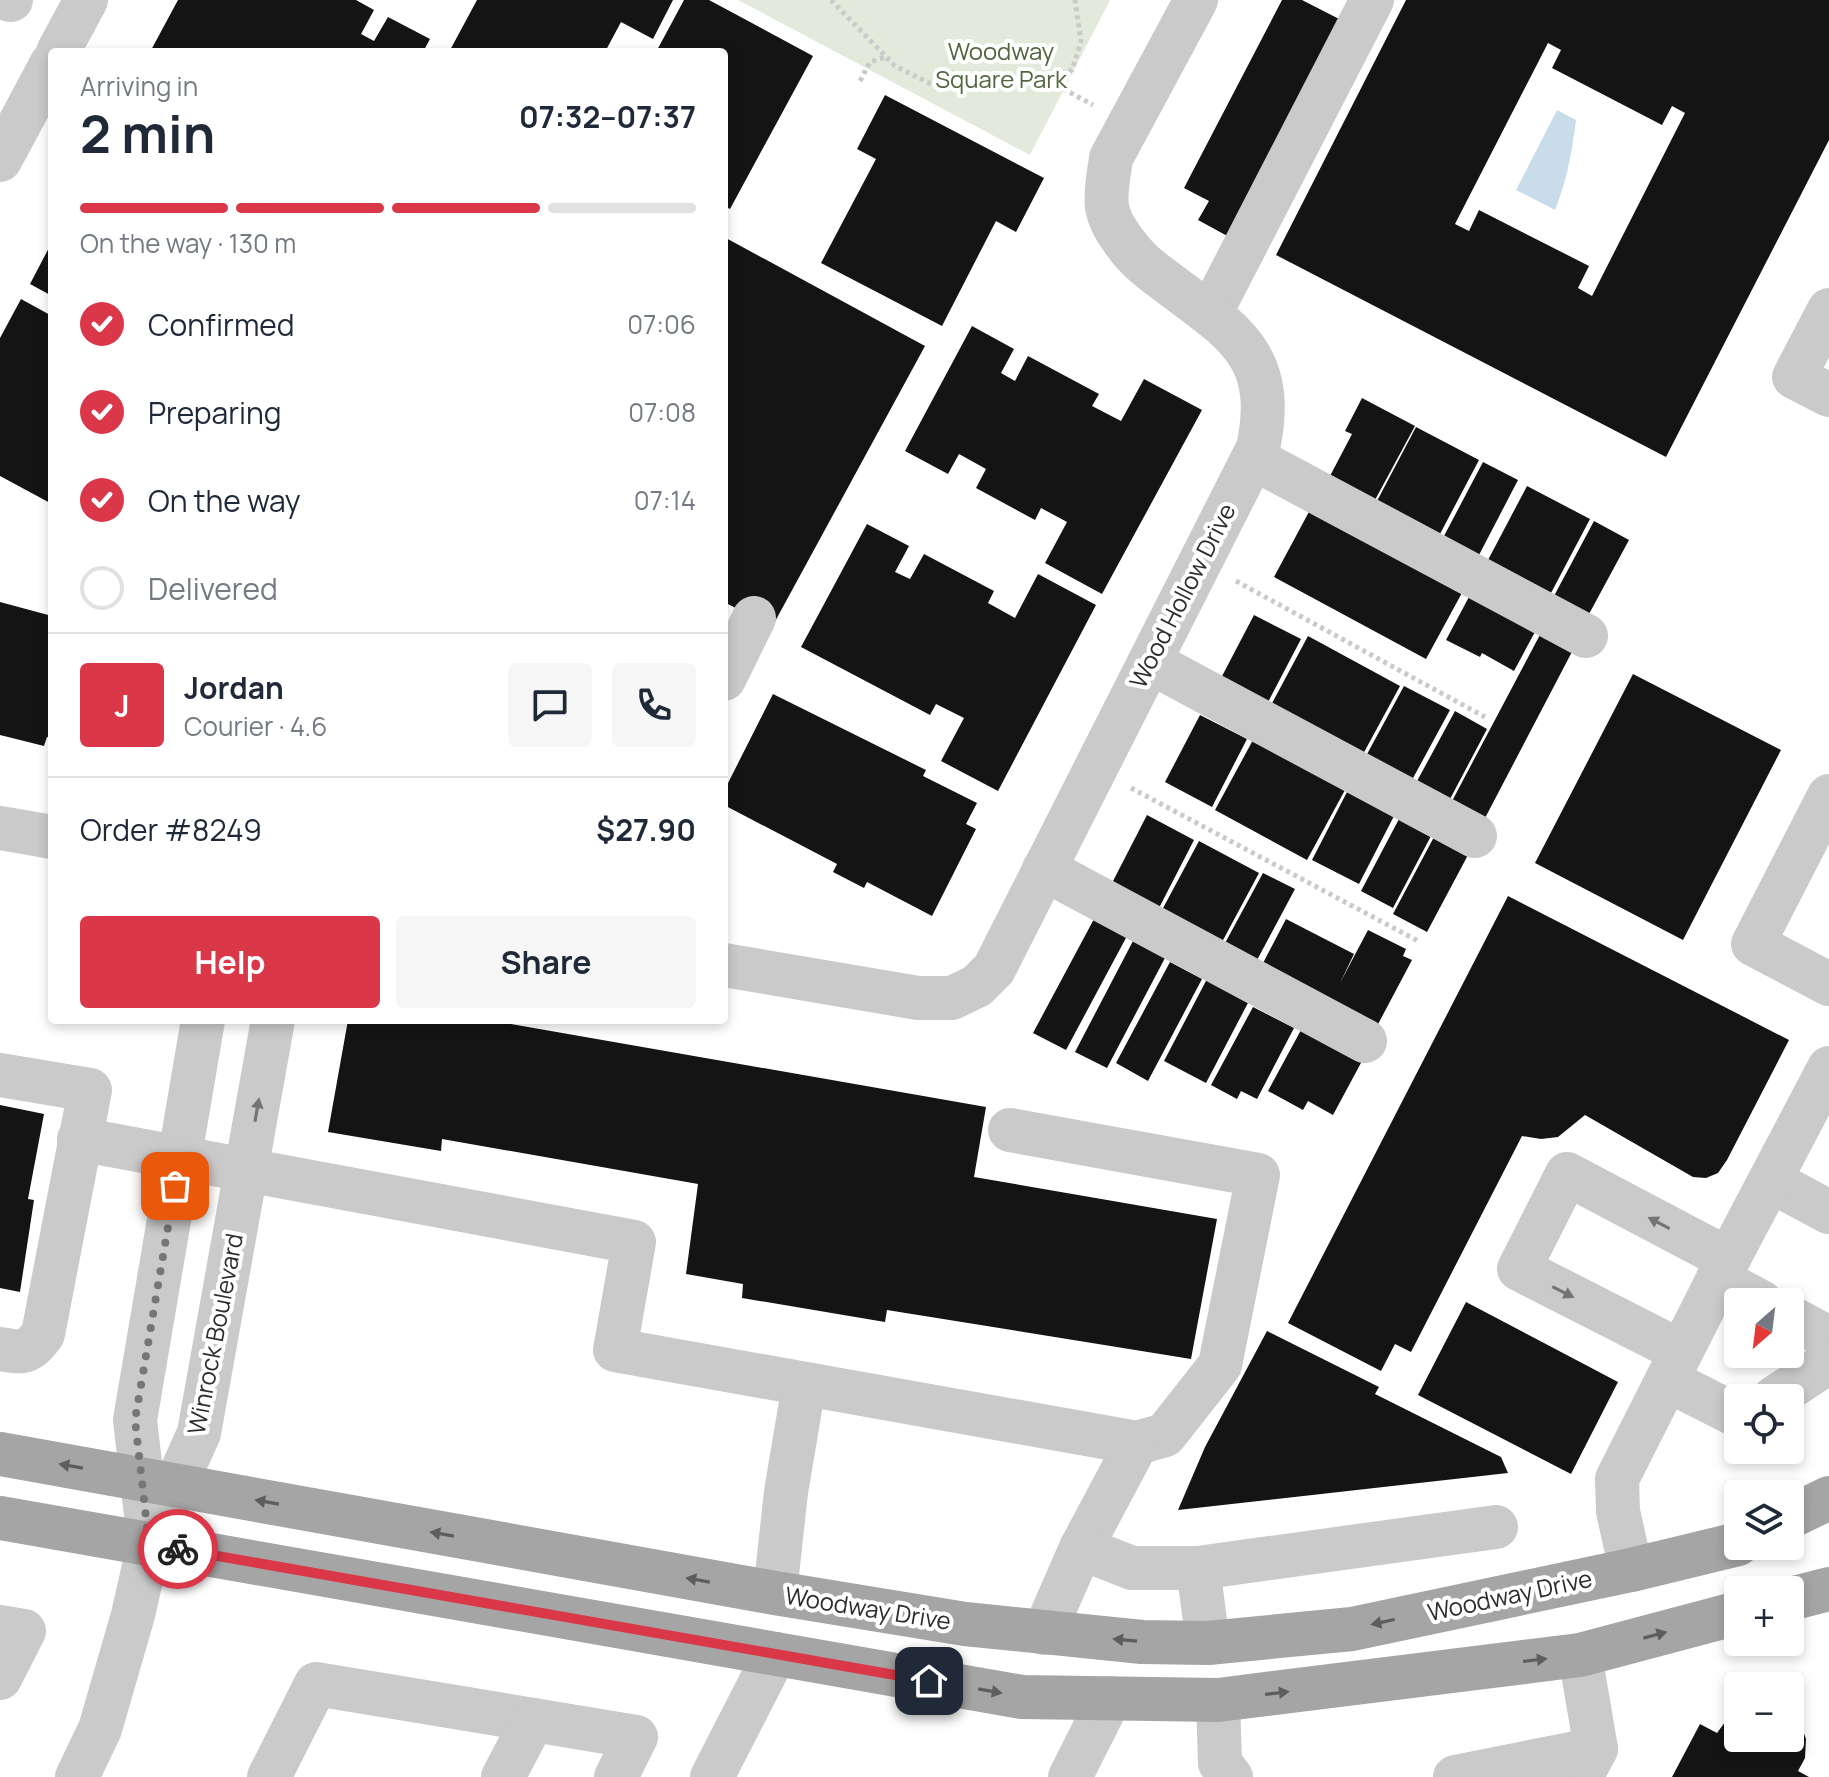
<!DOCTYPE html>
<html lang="en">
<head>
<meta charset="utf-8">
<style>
  body { margin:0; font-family:Manrope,sans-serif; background:#f6f6f7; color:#1f2937; height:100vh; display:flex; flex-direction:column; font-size:30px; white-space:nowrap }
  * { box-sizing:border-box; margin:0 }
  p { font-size:26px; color:#747a83 }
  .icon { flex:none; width:44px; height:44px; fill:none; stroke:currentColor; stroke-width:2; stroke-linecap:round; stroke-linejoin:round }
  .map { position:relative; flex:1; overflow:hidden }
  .side { position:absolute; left:48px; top:48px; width:680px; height:976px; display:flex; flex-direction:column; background:#fff; border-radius:8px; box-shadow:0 4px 12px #0003 }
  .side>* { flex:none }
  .needle { width:52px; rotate:208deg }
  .fabs { position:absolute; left:1724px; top:1288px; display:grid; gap:16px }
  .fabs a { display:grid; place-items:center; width:80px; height:80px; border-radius:8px; background:#fff; box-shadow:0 4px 12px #0003; font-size:40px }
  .pin { position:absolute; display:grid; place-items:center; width:68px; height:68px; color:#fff; margin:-34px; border-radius:16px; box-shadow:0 4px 12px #0006 }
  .courier { position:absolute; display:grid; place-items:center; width:80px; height:80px; margin:-40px; border:6px solid #da3848; border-radius:50%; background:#fff; color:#222; box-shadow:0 2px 10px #0007 }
  .headline em { font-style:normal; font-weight:700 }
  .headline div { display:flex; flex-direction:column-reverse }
  .headline { display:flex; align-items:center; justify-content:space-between; height:136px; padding:0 32px }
  h1 { font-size:52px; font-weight:700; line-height:60px }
  .bar { display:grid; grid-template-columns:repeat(4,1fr); gap:12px 8px; align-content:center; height:96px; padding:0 32px }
  .bar i { height:10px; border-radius:6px; background:#e0e1e3 }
  .bar .on { background:#da3848 }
  .bar p { grid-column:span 4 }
  .line { display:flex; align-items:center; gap:20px; padding:0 32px; border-top:2px solid #e0e1e3 }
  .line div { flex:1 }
  .round { display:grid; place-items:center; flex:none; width:84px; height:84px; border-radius:8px; background:#f6f6f7 }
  ol { padding:0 32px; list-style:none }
  li { display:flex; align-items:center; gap:24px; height:88px }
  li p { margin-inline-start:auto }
  li .icon { padding:8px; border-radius:50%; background:#da3848; color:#fff; stroke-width:4 }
  li:last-child { color:#747a83 }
  li i { width:44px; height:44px; border:4px solid #e0e1e3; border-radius:50% }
  .primary-button { display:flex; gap:16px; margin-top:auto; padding:16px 32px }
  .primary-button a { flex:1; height:92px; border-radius:8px; background:#da3848; color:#fff; font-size:32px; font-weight:700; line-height:92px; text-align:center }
  .primary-button a+a { background:#f6f6f7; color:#1f2937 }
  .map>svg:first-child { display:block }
  .green { fill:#e3eadb }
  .water { fill:#c8dde9 }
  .building { fill:#141414; fill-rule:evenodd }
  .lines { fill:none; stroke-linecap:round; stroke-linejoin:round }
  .path { stroke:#cacaca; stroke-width:5; stroke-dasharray:4 4; stroke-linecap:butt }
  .minor { stroke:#cacaca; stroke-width:44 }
  .major { stroke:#a5a5a5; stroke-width:44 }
  .oneway { fill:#747474 }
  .oneway2 { fill:#5d5d5d }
  .done { stroke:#767676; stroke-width:8; stroke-dasharray:0 14.4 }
  .route { stroke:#da3848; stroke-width:10 }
  .labels { text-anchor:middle; stroke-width:8; stroke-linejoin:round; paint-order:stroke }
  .park-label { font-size:24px; fill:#51663d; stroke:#fff }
  .street-label { font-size:24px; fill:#2d2d2d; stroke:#fff }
</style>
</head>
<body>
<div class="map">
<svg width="1829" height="1777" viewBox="0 0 1829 1777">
  <rect width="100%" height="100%" fill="#fff"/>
  <path class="green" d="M738,0H1110L1030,155Z"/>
  <path class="water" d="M1557,110L1576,120C1572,152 1567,180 1555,210L1516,190Z"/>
  <g class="building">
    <path d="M178,0H356L374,10L361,34L374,41L388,17L430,39L423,52H150Z"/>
    <path d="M477,0H673L653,39L621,22L605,52H449Z"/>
    <path d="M684,0H709L813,56L730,209L724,206V52H656Z"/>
    <path d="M1282,0H1302L1343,21L1231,238L1198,220L1209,201L1184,188Z"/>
    <path d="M1406,0H1829V140L1666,457L1276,255ZM1548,43L1561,50L1552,68L1662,125L1672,106L1685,113L1592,296L1578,288L1589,266L1479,210L1469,231L1455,224Z"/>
    <path d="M885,95L1044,178L1016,232L996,221L942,326L821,263L876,159L857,149Z"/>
    <path d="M724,237L925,346L772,627L724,602Z"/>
    <path d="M52,242V296L30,284Z"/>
    <path d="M21,299L52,316V504L0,476V338Z"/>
    <path d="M972,326L1014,349L1001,373L1015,381L1028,356L1099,394L1092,406L1121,421L1144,379L1202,410L1102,594L1045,563L1067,522L1041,508L1035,520L976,488L986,469L959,454L948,474L905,451Z"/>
    <path d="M1362,398L1415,426L1375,500L1330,476L1352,434L1345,431Z"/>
    <path d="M1416,427L1479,460L1440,534L1377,501Z"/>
    <path d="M1483,462L1518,480L1479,555L1444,536Z"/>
    <path d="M1527,486L1590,519L1551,593L1488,560Z"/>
    <path d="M1311,508L1463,591L1426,659L1274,577Z"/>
    <path d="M1594,521L1629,540L1589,614L1554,596Z"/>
    <path d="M867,524L909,546L895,572L910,579L924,554L994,591L988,603L1015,618L1038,574L1096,605L998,791L941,761L964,718L936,704L930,715L801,647Z"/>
    <path d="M1470,595L1536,630L1514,671L1482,653L1480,657L1446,640Z"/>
    <path d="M0,602L52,616V738L47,737L44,746L0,735Z"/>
    <path d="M1254,615L1301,639L1267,704L1220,680Z"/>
    <path d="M1542,631L1574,648L1484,820L1451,803Z"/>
    <path d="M1308,636L1400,686L1362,756L1270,707Z"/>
    <path d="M1633,674L1781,750L1683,940L1535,863Z"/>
    <path d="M1404,686L1450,710L1412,780L1366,756Z"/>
    <path d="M773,694L926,770L923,776L977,803L966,824L976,829L932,916L867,882L864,888L833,872L837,864L724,805V791Z"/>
    <path d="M1455,711L1487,729L1449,801L1416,783Z"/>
    <path d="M1200,715L1247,739L1212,807L1165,782Z"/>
    <path d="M1253,740L1345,790L1307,860L1215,810Z"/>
    <path d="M1347,792L1394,816L1359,884L1312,860Z"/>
    <path d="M1147,815L1194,840L1159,908L1112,883Z"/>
    <path d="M1399,819L1431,836L1393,908L1361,891Z"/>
    <path d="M1434,837L1468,855L1427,932L1393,914Z"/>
    <path d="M1199,841L1259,873L1222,942L1162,910Z"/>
    <path d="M1263,873L1295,889L1256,962L1224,945Z"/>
    <path d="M1508,896L1789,1040L1727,1160L1718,1173L1706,1178L1693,1177L1585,1115L1558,1137L1541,1139L1522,1136L1411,1352L1395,1344L1381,1371L1288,1323Z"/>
    <path d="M1094,919L1127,936L1066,1050L1033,1033Z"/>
    <path d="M1286,919L1354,954L1340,983L1368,930L1406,949L1403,956L1412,960L1376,1028L1262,965Z"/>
    <path d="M1133,941L1165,958L1107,1068L1075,1052Z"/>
    <path d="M1170,962L1202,979L1148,1081L1116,1063Z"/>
    <path d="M1207,979L1249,1001L1206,1083L1164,1061Z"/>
    <path d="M1253,1007L1294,1028L1257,1099L1241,1091L1237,1099L1211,1085Z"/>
    <path d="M348,1020H488L986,1107L974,1177L1217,1219L1191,1359L887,1310L885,1322L742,1298L743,1284L686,1274L698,1184L442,1139L441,1151L328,1132Z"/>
    <path d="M1301,1030L1362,1061L1333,1115L1308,1101L1303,1110L1268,1091Z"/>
    <path d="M0,1105L44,1114L28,1199L34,1200L20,1292L0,1288Z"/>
    <path d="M1466,1302L1618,1382L1571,1474L1418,1395Z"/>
    <path d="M1267,1331L1379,1387L1375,1394L1501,1457L1508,1473L1178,1510L1205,1447Z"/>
    <path d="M1736,1707H1738V1738H1790V1711L1800,1722L1806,1739L1805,1758L1798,1771L1809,1777H1672L1700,1724L1717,1733Z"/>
  </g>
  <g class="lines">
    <g class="path">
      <path d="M831,0L895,66L931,84L988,87L1048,80L1072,70L1081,42L1075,0"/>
      <path d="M860,81L870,62L886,57"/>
      <path d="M1049,81L1093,105"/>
      <path d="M1236,581L1485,717"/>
      <path d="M1131,788L1420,942"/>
    </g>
    <g class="minor">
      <path d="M10,0H11"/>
      <path d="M58,52L86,0"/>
      <path d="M0,160L52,63"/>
      <path d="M1829,310L1794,377L1829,395"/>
      <path d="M1210,314L1372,0"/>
      <path d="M1253,458L1586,636"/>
      <path d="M1150,662L1475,836"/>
      <path d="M724,679L754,618"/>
      <path d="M1829,796L1753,944L1829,984"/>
      <path d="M0,828L52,837"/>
      <path d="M1044,869L1365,1041"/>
      <path d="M724,965L918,998H952L977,986L994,969L1258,448C1278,354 1233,332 1167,282C1149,269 1135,258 1123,240C1116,231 1109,218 1107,207C1105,191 1109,174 1111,158L1196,0"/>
      <path d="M0,1075L90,1090L43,1334C28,1354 24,1353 0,1349"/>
      <path d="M1010,1130L1258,1175L1220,1365L1165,1435L1137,1443L1081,1548L1044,1633"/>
      <path d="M79,1139L634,1242L615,1350L1137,1443"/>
      <path d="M1771,1181L1829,1212"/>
      <path d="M1718,1279L1761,1302"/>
      <path d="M1790,1317L1829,1338"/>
      <path d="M1680,1351L1519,1269L1567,1174L1728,1259"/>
      <path d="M1667,1380L1738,1416"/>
      <path d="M1774,1398L1829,1362"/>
      <path d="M146,1515L135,1420L203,1020"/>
      <path d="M1081,1548L1132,1568H1198L1496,1527"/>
      <path d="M1198,1568L1208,1643"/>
      <path d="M1631,1570L1618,1511L1617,1479L1718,1279L1829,1068"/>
      <path d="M775,1593L786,1492L804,1385"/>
      <path d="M0,1627L24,1631L0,1678"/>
      <path d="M1580,1655L1596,1749L1582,1775"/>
      <path d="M1218,1700L1220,1763L1231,1777"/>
      <path d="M77,1777L100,1729L133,1615L149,1544L199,1433L273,1020"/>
      <path d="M269,1777L316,1684L636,1737L616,1777"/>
      <path d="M503,1777L533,1720"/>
      <path d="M712,1777L775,1654"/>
      <path d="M1070,1777L1110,1698"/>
      <path d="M1455,1777L1596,1749"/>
    </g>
    <g class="major">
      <path d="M0,1454L775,1593L965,1624L1142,1642L1208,1643L1352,1629L1631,1570L1738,1544"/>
      <path d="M1790,1517L1829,1498"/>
      <path d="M0,1518L1022,1697L1218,1700L1580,1655L1738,1613"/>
      <path d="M1790,1599L1829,1589"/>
    </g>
  </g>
  <defs><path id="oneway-solid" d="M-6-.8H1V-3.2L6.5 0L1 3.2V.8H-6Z" transform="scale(2)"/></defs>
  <g class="oneway">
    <use href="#oneway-solid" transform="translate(257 1110) rotate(-80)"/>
    <use href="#oneway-solid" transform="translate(1659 1223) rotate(-152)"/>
    <use href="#oneway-solid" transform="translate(1563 1292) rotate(27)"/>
  </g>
  <g class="oneway2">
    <use href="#oneway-solid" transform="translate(71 1466) rotate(-170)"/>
    <use href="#oneway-solid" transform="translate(267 1502) rotate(-170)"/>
    <use href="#oneway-solid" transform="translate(442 1534) rotate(-170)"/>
    <use href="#oneway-solid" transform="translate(698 1580) rotate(-170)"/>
    <use href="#oneway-solid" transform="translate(1383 1622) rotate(168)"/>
    <use href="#oneway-solid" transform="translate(1655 1635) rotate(-15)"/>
    <use href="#oneway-solid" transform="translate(1125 1640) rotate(-175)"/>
    <use href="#oneway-solid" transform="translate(1535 1660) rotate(-7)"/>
    <use href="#oneway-solid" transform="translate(990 1691) rotate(10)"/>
    <use href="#oneway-solid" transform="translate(1277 1693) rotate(-7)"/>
  </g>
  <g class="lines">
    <path class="done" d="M175,1186L135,1420L149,1544L178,1549"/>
    <path class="route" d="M178,1549L929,1681"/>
  </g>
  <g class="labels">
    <g class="park-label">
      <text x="1001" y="60">Woodway<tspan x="1001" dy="28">Square Park</tspan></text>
    </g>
    <g class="street-label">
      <text transform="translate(1183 596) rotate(-63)" y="8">Wood Hollow Drive</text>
      <text transform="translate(216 1334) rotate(-79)" y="8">Winrock Boulevard</text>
      <text transform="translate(1510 1596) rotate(-12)" y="8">Woodway Drive</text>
      <text transform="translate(868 1609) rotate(9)" y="8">Woodway Drive</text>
    </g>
  </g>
</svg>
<div class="fabs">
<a><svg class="needle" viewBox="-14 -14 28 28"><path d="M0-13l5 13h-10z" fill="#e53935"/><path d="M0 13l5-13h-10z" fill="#747a83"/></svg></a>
<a><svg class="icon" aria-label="locate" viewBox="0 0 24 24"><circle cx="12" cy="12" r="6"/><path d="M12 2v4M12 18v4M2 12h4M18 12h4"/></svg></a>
<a><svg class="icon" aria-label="layers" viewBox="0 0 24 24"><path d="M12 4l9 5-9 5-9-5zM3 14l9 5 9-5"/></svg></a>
<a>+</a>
<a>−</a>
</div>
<div class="pin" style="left:175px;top:1186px;background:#ea580c"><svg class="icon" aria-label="bag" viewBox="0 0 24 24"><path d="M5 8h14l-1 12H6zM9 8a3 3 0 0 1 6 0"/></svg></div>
<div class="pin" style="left:929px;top:1681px;background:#1f2937"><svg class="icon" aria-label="home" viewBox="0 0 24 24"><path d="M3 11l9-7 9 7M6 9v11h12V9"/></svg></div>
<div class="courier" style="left:178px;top:1549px"><svg class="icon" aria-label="bike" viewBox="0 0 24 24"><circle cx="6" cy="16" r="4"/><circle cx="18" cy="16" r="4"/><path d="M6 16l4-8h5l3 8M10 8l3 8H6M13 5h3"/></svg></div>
<section class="side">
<div class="headline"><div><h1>2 min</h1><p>Arriving in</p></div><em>07:32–07:37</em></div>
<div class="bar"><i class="on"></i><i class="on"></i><i class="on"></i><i></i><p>On the way · 130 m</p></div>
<ol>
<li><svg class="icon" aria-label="check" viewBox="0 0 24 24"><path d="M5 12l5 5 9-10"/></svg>Confirmed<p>07:06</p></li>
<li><svg class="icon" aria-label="check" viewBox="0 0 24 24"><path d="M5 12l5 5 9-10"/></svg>Preparing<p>07:08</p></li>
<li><svg class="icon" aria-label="check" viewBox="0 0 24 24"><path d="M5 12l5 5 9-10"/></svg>On the way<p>07:14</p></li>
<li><i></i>Delivered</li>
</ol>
<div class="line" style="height:144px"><b class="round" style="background:#da3848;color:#fff">J</b><div><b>Jordan</b><p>Courier · 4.6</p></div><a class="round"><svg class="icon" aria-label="chat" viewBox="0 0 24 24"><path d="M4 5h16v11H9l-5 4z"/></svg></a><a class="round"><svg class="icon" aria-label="phone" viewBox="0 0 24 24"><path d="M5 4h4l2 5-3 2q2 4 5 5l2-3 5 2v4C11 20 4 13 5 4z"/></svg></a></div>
<div class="line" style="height:104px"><div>Order #8249</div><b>$27.90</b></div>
<div class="primary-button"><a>Help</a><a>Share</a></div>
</section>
</div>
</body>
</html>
